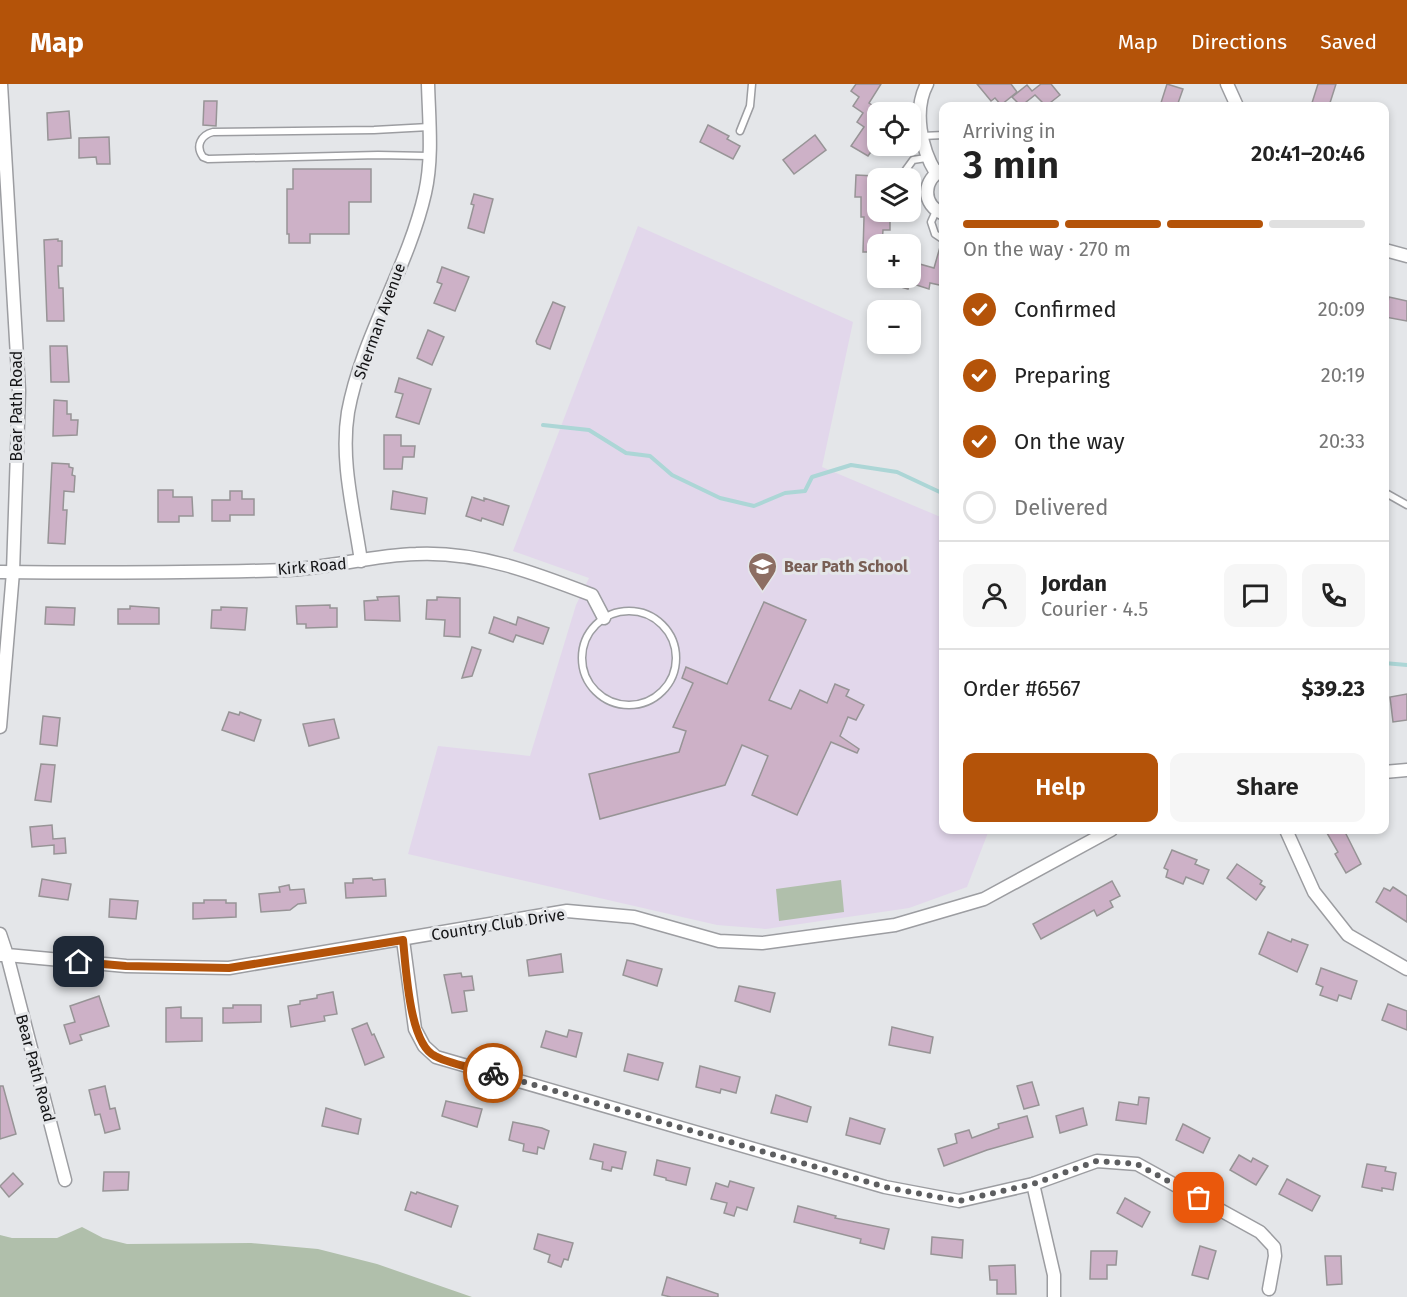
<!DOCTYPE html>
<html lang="en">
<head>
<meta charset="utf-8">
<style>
  body { margin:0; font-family:"Fira Sans",sans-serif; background:#f6f6f6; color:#222; height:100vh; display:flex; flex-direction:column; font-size:22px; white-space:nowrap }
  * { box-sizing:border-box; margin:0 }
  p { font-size:20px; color:#767676 }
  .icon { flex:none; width:33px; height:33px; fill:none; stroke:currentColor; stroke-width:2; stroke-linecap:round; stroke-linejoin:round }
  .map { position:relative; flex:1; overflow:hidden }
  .details { position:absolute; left:939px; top:18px; width:450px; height:732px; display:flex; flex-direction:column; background:#fff; border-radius:12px; box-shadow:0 3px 9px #0003 }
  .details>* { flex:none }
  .fabs { position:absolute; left:867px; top:18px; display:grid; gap:12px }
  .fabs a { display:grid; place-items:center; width:54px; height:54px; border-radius:12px; background:#fff; box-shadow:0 3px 9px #0003; font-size:30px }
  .pin { position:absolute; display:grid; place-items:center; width:51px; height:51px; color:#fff; margin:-26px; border-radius:12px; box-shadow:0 3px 9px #0006 }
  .courier { position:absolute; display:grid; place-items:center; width:60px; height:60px; margin:-30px; border:4px solid #b45309; border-radius:50%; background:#fff; color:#222; box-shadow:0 2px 8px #0007 }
  .summary em { font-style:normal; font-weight:600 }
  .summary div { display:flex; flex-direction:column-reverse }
  .summary { display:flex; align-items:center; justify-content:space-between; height:102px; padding:0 24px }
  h1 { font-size:39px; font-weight:600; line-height:45px }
  .bar { display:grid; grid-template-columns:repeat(4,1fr); gap:9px 6px; align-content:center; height:72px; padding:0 24px }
  .bar i { height:8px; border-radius:4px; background:#e0e0e0 }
  .bar .selected { background:#b45309 }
  .bar p { grid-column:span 4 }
  .line { display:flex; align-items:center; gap:15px; padding:0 24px; border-top:2px solid #e0e0e0 }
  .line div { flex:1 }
  .round { display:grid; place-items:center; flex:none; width:63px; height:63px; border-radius:12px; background:#f6f6f6 }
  ol { padding:0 24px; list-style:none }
  li { display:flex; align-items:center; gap:18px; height:66px }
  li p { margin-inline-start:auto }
  li .icon { padding:6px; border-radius:50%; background:#b45309; color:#fff; stroke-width:4 }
  li:last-child { color:#767676 }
  li i { width:33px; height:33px; border:3px solid #e0e0e0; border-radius:50% }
  .action { display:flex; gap:12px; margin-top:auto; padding:12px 24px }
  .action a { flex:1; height:69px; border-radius:12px; background:#b45309; color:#fff; font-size:24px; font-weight:600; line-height:69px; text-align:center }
  .action a+a { background:#f6f6f6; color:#222 }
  header { display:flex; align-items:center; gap:36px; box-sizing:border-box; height:84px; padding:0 30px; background:#b45309; color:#fff }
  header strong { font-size:28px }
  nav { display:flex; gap:33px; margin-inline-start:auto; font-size:21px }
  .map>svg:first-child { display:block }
  .education { fill:#e2d7eb }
  .green { fill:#b0bfab }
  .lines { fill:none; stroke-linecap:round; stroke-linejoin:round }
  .stream { stroke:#acd6d6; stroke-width:4 }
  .building { fill:#cdb1c7; stroke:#979496; stroke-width:1.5 }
  .lane-casing { stroke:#9c9da1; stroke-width:9 }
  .street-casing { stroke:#9c9da1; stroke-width:15 }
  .lane { stroke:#fff; stroke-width:6 }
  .street { stroke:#fff; stroke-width:12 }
  .done { stroke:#5d5e60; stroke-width:6; stroke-dasharray:0 10.8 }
  .route { stroke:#b45309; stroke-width:8 }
  .labels { text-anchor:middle; stroke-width:6; stroke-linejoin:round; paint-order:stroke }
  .street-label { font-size:16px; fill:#141416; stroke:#e4e6e9 }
  .education-label { font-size:16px; font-weight:bold; fill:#785e54; stroke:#e4e6e9; text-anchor:start }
</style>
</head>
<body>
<header>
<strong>Map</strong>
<nav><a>Map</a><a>Directions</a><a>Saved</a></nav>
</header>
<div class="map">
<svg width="1407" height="1213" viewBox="0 0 1407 1213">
  <rect width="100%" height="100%" fill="#e4e6e9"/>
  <path class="education" d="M638,142L853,238L822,383L943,434L944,746H989L967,803L909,824L766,845L717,841L408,770L438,662L530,672L576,521L589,494L513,467Z"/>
  <g class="green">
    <path d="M841,796L844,828L779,837L776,805Z"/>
    <path d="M82,1143L103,1154L127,1160L251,1159L318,1165L377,1180L472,1213H0V1151L12,1154H57Z"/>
  </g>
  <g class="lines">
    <g class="stream">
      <path d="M543,341L589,346L626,369L650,372L672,391L720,414L754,422L785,409L805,407L812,393L851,381L897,388L944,410"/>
      <path d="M1384,579L1407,581"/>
    </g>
  </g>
  <g class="building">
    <path d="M856,0H881L869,19L878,25L872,35L877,39L878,58L868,72L851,62L864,43L857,38L863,29L853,22L859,13L851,7Z"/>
    <path d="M977,0H1011L1017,8L1001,21L995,14L991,17Z"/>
    <path d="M1041,0H1051L1060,11L1046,22L1035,11L1021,22L1012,13L1027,1L1032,7Z"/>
    <path d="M1167,0L1183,5L1177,22H1160Z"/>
    <path d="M1318,0H1336L1329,22H1311Z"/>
    <path d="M204,17H217L216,42L203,41Z"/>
    <path d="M69,27L71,54L48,56L47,29Z"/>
    <path d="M708,41L729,52L727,55L740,62L733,75L700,58Z"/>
    <path d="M815,51L826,66L794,90L783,76Z"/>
    <path d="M109,53L110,80H97L96,73L79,74V54Z"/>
    <path d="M293,85H371V118H349V150H310V159H289V150H287V105H293Z"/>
    <path d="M856,91L875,92V113H878V128H880V133H890V146H883L882,160H878V168H863L864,133H861V113H855Z"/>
    <path d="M474,110L493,115L484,149L468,144L474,121L471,120Z"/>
    <path d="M58,155V157H62V182H58L59,204H63L64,237H47L44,156Z"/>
    <path d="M940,163H944V202L930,199L929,205L910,199V197L908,205L877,196L878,194H910V185L913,186L916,179L934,184Z"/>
    <path d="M442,183L469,193L455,227L434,219L442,200L437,198Z"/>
    <path d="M1389,213L1407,217V237L1385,233Z"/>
    <path d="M553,218L565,223L550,265L537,260L536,257Z"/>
    <path d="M428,246L444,253L432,281L417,274Z"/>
    <path d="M50,262H67L69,298H51Z"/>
    <path d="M399,294L431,305L419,340L396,333L403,310L395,308Z"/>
    <path d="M54,316L67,317V330H71V336H78L77,351L53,352Z"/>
    <path d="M384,351H401V362H415L414,373H403L402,385H384Z"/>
    <path d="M52,379L69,380V383L73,384L72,391L75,392L74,408L64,407L63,426H67L65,460L48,459Z"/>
    <path d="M158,406H173V413H192L193,432H179V438H158Z"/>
    <path d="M230,407H242V415H254V431H230V437H212V416H230Z"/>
    <path d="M393,407L427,414L425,430L391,425Z"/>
    <path d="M472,413L484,417V414L509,422L503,441L482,434L481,437L466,432Z"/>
    <path d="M399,512L400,537L365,536L364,517L378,516L377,513Z"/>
    <path d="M437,513L460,514V553L444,552L445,536L426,535L427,516H437Z"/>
    <path d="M764,518L806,536L769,616L791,625L800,606L827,619L835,600L849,606L846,612L864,621L856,636L848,633L840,652L859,665L857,669L831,658L797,731L752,711L768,672L742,661L725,701L600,735L589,690L679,668L686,647L673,643L693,599L682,594L686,583L727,600Z"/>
    <path d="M330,521V524H337V543L306,544V540H297L296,522Z"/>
    <path d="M130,522L159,524V540H118V525H130Z"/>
    <path d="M46,523L75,524L74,541L45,540Z"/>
    <path d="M221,523L247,524L245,546L211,544L212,526H221Z"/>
    <path d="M494,533L516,541L518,533L549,544L543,560L516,551L513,558L489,549Z"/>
    <path d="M472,563L481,566L472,592L462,594Z"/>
    <path d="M1407,610V636L1393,638L1390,613Z"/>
    <path d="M229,628L239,631L240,628L261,636L254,657L222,646Z"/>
    <path d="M43,632L60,634L57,662L40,660Z"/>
    <path d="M334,635L339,654L309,662L303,640Z"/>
    <path d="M41,680L55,681L51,718L35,716Z"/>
    <path d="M52,741L53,755L65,754L66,769L54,770V761L32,763L30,743Z"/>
    <path d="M1334,746H1344L1361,780L1346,789L1335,770L1338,768L1327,749Z"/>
    <path d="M1172,766L1197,776L1195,780L1209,786L1203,800L1186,793L1183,800L1166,793L1168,786L1164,784Z"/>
    <path d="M1237,780L1262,797L1260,800L1265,803L1256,816L1227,794Z"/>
    <path d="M372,794L373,796L385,795L386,812L346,814L345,799H353V795Z"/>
    <path d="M42,795L71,800L68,816L39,812Z"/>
    <path d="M1112,797L1120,812L1110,817L1113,823L1097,832L1094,826L1041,855L1033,840Z"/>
    <path d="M289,801L290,806L304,805L306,819L298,820L290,826L261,828L259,810L280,808L279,803Z"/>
    <path d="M1393,803L1407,812V838L1376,818L1384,804L1390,807Z"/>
    <path d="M110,815L138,817L136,835L109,833Z"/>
    <path d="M204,816H226V819H236V833L193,835V819H204Z"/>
    <path d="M1268,848L1291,858L1292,855L1308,861L1297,888L1259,870Z"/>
    <path d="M561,870L563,888L529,892L527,876Z"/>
    <path d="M627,876L662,885L657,902L623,891Z"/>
    <path d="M1321,884L1357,897L1351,915L1339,911L1337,917L1320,911L1323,903L1316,900Z"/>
    <path d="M461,889L462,893L472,892L474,906L464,907L467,927L452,929L444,891Z"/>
    <path d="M739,902L775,909L770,928L735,917Z"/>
    <path d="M333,908L337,930L324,932L325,937L291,943L288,922L300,920V917L317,914V911Z"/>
    <path d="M99,912L109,942L80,951L82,956L70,960L64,941L75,938L70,922Z"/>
    <path d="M1388,920L1407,927V946L1382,936Z"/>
    <path d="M233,921H261V938L223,939V924H233Z"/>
    <path d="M181,923V934H202V957L166,958V924Z"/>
    <path d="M367,939L372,951L374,950L384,973L365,981L352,945Z"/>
    <path d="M892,943L933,953L930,969L889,961Z"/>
    <path d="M569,946L582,949L576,973L541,963L546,947L567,953Z"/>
    <path d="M628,970L663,979L658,996L624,987Z"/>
    <path d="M700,982L740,993L736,1009L721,1005L720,1009L696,1003Z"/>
    <path d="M1032,998L1039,1021L1024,1025L1017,1002Z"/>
    <path d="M0,1002H3L16,1050L0,1055Z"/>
    <path d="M105,1002L110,1025L115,1024L120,1045L105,1049L100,1030L95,1031L89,1006Z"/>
    <path d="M776,1011L811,1023L807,1038L771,1029Z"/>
    <path d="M1139,1013L1149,1014L1146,1040L1116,1036L1119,1018L1138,1021Z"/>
    <path d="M446,1017L482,1025L477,1043L442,1032Z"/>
    <path d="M326,1024L361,1035L358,1050L322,1042Z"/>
    <path d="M1083,1024L1087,1041L1060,1049L1056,1032Z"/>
    <path d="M1027,1032L1033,1053L987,1066L944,1082L938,1065L957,1059L955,1050L969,1046L972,1054L999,1044L998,1040Z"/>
    <path d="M850,1034L885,1045L880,1060L846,1051Z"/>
    <path d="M513,1038L542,1044L549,1047L544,1065L538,1063L537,1070L523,1067L524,1060L509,1056Z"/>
    <path d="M1183,1040L1210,1054L1203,1069L1176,1056Z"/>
    <path d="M594,1060L626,1068L622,1085L612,1083L611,1087L602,1085L603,1078L590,1075Z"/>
    <path d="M1239,1071L1251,1078L1253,1074L1268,1082L1256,1101L1230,1086Z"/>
    <path d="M657,1076L690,1084L686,1101L666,1096V1094L654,1091Z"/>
    <path d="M1367,1080L1386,1083L1385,1087L1396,1089L1393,1106L1382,1104V1107L1362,1103Z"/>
    <path d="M104,1088H129L128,1106L103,1107Z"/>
    <path d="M13,1089L23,1100L9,1113L0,1102Z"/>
    <path d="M1287,1095L1320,1112L1312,1127L1279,1110Z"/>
    <path d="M730,1097L754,1104L747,1126L737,1123L734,1132L724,1129L727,1119L711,1115L716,1099L728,1103Z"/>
    <path d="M411,1108L416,1110L417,1108L458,1122L451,1143L405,1126Z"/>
    <path d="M1125,1114L1150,1128L1142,1143L1117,1129Z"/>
    <path d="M798,1122L836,1132L835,1134L889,1145L884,1165L860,1159L861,1155L794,1138Z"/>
    <path d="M538,1150L573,1159L568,1176L564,1175L561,1183L548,1178L550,1171L534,1165Z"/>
    <path d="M932,1153L963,1156L962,1174L931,1170Z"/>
    <path d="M1200,1162L1216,1167L1208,1195L1192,1191Z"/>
    <path d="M1091,1167H1117L1116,1181H1107V1195H1090Z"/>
    <path d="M1325,1172H1341L1342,1200L1327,1201Z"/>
    <path d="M1015,1181L1016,1210H997V1196H990L989,1182Z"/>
    <path d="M667,1193L718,1210V1213H671L662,1211Z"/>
  </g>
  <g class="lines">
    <defs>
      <g id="lane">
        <path d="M429,43L374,46L213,48C201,51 195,62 203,73L208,75L378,71L429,72"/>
        <path d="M740,47L750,22L752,0"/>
        <path d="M922,52L944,51"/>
        <path d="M902,94L905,87L913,76L926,74"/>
        <path d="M936,127L931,138L935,150L944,156"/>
        <path d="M1384,408L1407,421"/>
        <circle cx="629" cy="574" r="47"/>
      </g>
      <g id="street">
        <path d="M927,0C913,26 921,65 936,89"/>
        <path d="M1227,0L1237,22"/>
        <path d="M944,85C922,95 921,121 944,130"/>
        <path d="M1385,166L1407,172"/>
        <path d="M361,477C354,428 340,377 348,328C362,252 408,184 425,109C433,74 429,36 428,0"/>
        <path d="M0,488C95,489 191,489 286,486C330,484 373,471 416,470C478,467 535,489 592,511L604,534"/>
        <path d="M0,643L13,488L19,307L1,0"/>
        <path d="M1384,688L1407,686"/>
        <path d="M1286,746L1314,808L1348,851L1407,885"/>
        <path d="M0,850L7,871L126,882L229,884L567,827L634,833L719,857L762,859L895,841L984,815L1111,746"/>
        <path d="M403,856L415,945L424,962L436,973L885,1103L959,1117L1033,1100L1097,1077L1137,1080L1260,1148L1274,1163L1275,1172L1269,1205"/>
        <path d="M1,871H7L65,1096"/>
        <path d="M1033,1100L1054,1191V1213"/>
      </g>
    </defs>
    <use href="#lane" class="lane-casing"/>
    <use href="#street" class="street-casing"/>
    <use href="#lane" class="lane"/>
    <use href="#street" class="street"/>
  </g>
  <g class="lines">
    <path class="done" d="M493,989L885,1103L959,1117L1033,1100L1097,1077L1137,1080L1199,1114"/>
    <path class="route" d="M79,878L126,882L229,884L403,856C406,883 409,960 435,972C452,981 474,984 493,989"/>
  </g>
  <defs>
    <symbol id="school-pin" viewBox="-11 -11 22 30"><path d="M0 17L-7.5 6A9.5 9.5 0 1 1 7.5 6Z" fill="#8d6e63" stroke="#e4e6e9"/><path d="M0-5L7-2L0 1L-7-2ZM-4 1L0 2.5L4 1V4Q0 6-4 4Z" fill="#fff"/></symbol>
  </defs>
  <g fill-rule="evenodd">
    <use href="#school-pin" x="746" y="466" width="33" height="45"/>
  </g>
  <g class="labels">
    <g class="street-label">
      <text transform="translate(379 237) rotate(-70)" y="6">Sherman Avenue</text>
      <text transform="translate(16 322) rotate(-90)" y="6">Bear Path Road</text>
      <text transform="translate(312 482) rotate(-5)" y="6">Kirk Road</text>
      <text transform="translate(498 840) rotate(-9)" y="6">Country Club Drive</text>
      <text transform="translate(36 984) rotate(75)" y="6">Bear Path Road</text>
    </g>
    <g class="education-label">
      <text x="784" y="488">Bear Path School</text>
    </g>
  </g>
</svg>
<div class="fabs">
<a><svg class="icon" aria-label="locate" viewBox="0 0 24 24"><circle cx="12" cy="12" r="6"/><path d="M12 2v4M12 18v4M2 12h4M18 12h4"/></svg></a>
<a><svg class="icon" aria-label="layers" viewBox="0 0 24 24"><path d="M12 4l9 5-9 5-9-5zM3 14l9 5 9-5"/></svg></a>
<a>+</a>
<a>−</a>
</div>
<div class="pin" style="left:1199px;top:1114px;background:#ea580c"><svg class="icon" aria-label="bag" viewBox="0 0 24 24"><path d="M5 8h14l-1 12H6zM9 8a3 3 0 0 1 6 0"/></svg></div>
<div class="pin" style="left:79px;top:878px;background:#1f2937"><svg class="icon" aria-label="home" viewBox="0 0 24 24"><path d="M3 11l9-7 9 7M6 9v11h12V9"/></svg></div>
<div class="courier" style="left:493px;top:989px"><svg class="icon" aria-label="bike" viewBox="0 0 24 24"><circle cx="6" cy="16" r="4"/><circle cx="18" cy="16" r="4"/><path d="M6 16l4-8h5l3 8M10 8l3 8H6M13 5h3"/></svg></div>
<section class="details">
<div class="summary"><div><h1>3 min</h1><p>Arriving in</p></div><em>20:41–20:46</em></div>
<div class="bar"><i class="selected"></i><i class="selected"></i><i class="selected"></i><i></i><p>On the way · 270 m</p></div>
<ol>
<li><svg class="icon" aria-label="check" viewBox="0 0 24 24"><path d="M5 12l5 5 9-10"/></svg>Confirmed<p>20:09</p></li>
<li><svg class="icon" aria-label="check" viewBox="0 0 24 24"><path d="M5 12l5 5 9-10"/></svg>Preparing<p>20:19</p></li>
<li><svg class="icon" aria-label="check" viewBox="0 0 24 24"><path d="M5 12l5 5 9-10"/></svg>On the way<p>20:33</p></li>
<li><i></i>Delivered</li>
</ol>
<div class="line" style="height:108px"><a class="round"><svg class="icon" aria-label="person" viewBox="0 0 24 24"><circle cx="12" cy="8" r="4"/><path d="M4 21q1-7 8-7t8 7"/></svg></a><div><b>Jordan</b><p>Courier · 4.5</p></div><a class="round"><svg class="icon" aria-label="chat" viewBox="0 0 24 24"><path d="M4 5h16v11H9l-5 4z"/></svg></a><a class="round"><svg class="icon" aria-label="phone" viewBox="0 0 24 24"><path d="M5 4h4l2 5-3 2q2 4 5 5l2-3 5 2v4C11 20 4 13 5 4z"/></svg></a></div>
<div class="line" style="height:78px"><div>Order #6567</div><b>$39.23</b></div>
<div class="action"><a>Help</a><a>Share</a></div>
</section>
</div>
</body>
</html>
